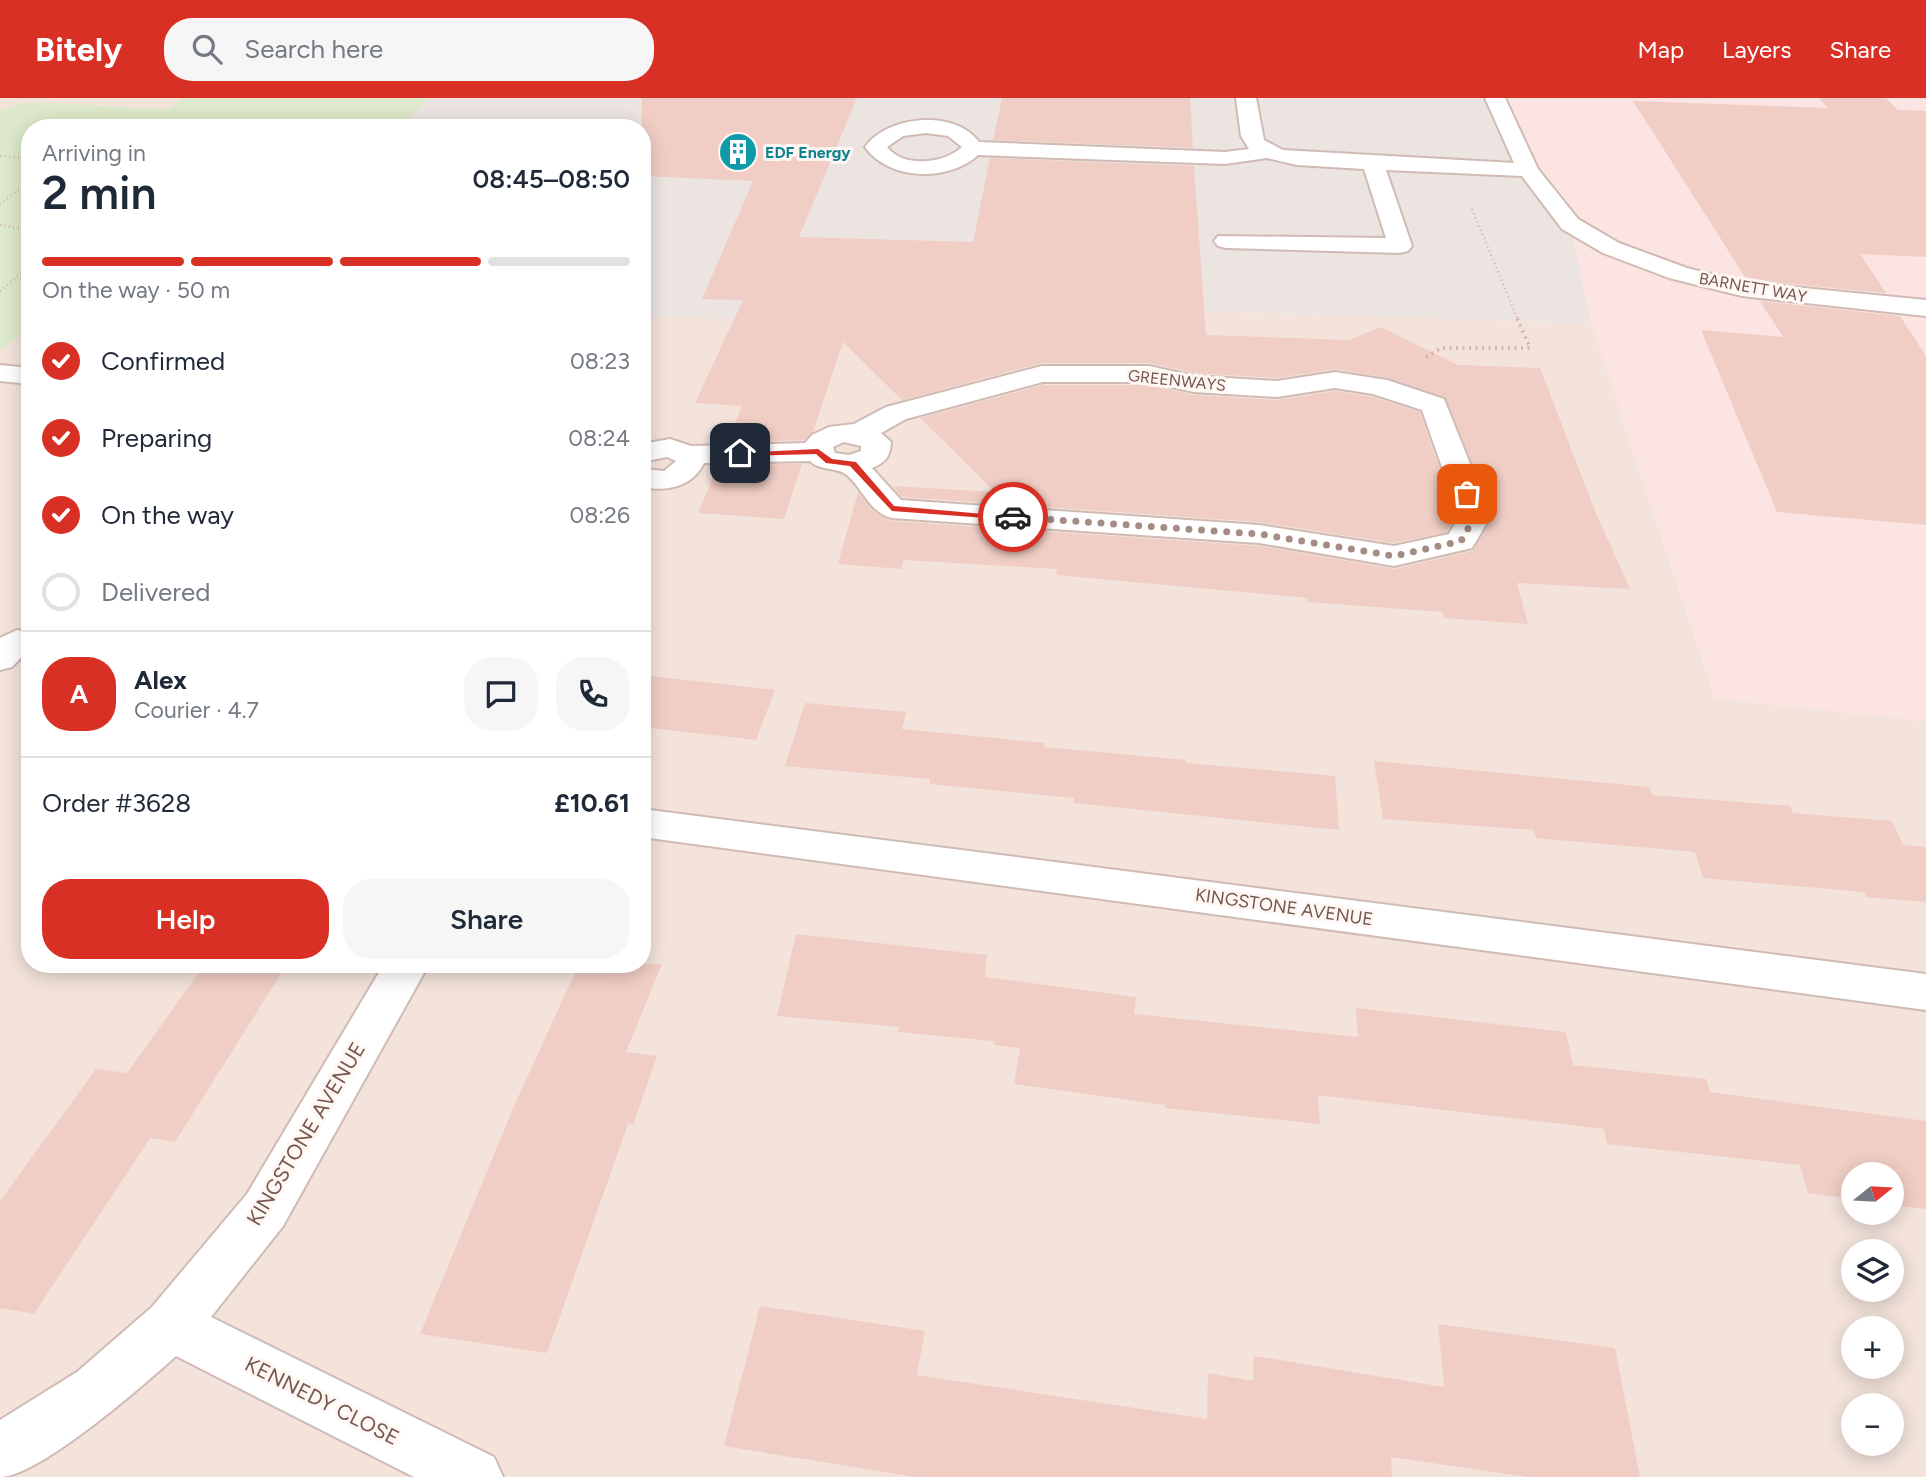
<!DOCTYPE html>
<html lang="en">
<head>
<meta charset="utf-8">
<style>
  body { margin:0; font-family:Figtree,sans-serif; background:#f6f6f7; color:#1f2937; height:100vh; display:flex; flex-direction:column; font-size:26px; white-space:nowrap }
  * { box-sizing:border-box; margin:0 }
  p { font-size:23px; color:#747a83 }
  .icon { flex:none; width:38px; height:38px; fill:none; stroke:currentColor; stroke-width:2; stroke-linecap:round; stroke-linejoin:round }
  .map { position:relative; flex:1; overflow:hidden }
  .panel { position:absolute; left:21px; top:21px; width:630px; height:854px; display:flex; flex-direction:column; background:#fff; border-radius:28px; box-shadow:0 4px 18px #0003 }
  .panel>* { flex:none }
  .needle { width:46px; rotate:72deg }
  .controls { position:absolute; left:1841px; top:1064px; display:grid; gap:14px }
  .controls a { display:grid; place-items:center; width:63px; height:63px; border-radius:50%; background:#fff; box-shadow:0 4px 18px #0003; font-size:35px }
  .pin { position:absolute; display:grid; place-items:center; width:60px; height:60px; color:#fff; margin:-30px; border-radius:14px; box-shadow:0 4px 10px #0006 }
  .courier { position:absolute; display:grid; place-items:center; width:70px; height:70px; margin:-35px; border:5px solid #d93025; border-radius:50%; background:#fff; color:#222; box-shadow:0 2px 9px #0007 }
  .head em { font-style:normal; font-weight:600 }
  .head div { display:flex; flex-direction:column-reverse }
  .head { display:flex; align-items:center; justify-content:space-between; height:119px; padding:0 21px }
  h1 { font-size:46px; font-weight:600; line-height:52px }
  .bar { display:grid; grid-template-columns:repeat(4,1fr); gap:10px 7px; align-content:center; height:84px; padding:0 21px }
  .bar i { height:9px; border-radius:5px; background:#e0e1e3 }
  .bar .current { background:#d93025 }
  .bar p { grid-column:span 4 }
  .line { display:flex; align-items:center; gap:18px; padding:0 21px; border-top:2px solid #e0e1e3 }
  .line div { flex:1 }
  .round { display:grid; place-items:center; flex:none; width:74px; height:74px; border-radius:28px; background:#f6f6f7 }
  ol { padding:0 21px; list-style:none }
  li { display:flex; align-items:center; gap:21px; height:77px }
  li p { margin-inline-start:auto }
  li .icon { padding:7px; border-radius:50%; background:#d93025; color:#fff; stroke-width:4 }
  li:last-child { color:#747a83 }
  li i { width:38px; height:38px; border:4px solid #e0e1e3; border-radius:50% }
  .action { display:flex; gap:14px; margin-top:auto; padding:14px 21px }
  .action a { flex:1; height:80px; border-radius:28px; background:#d93025; color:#fff; font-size:28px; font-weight:600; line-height:80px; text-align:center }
  .action a+a { background:#f6f6f7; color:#1f2937 }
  header { display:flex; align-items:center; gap:42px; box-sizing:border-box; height:98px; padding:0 35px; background:#d93025; color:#fff }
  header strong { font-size:33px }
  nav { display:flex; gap:38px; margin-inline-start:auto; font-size:24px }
  .search { width:490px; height:63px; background:#f6f6f7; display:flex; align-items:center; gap:18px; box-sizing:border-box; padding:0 24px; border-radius:28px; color:#747a83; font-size:26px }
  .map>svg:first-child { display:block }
  .residential { fill:#f3e3db; fill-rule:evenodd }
  .commercial { fill:#fbe4e1 }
  .industrial { fill:#ece4e1 }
  .green { fill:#dde9ca }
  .building { fill:#f0cec5 }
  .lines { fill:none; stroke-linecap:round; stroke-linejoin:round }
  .minor-casing { stroke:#d0bbb4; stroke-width:4 }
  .path-far1 { stroke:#d5b1a7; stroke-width:2.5; stroke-dasharray:1 3.5; stroke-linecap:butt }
  .path { stroke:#d5b1a7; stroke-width:3.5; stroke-dasharray:2 4.5; stroke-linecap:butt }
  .minor { fill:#fff; fill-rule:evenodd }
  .route { fill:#d93025 }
  .done { stroke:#a58d86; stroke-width:7; stroke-dasharray:0 12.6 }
  .labels { text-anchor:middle; stroke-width:6; stroke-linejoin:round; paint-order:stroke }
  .far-culture-label { font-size:16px; font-weight:bold; fill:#0d838f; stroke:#fef7f3; text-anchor:start }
  .far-street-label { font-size:16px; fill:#76564f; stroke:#fef7f3 }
  .street-label { font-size:18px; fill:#76564f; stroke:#fef7f3 }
  .near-street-label { font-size:21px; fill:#76564f; stroke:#fef7f3 }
</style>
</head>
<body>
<header>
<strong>Bitely</strong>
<div class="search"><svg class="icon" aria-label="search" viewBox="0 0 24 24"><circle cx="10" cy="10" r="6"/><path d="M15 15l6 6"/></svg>Search here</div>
<nav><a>Map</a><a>Layers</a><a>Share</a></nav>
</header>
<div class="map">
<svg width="1926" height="1379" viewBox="0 0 1926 1379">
  <rect width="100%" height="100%" fill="#fcf3ec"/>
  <g class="residential">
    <path d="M0,0H183L168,11L29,4L0,11Z"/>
    <path d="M921,204L1591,225L1715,600L1926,623V1379H0V252L30,232V866H642V218L913,227ZM1853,1076H1892V1115H1853ZM1853,1153H1892V1192H1853ZM1853,1230H1892V1269H1853ZM1853,1307H1892V1346H1853Z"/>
  </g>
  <path class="commercial" d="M1495,0H1926V623L1715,600L1591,225L1570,126Z"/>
  <path class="industrial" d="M428,0H1495L1570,126L1591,225L921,204L914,227L642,218V30H399Z"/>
  <path class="green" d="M183,0H428L399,30H30V232L0,252V11L29,4L168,11Z"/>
  <g class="building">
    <path d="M642,0H857L799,139L973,144L990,60L1194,68L1206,237L1349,242L1381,229L1458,267L1540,270L1595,413L1630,491L1517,485L1528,526L1444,520L1443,514L1308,504L1307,500L1056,477L1057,471L904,462L901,471L838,466L858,394L876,415L892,423L1259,448L1394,471L1473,453L1493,417L1445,299L1388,280L1335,271L1277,280L1194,275L1149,265H1042L902,302L843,244L813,334L804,342L727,344L742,308L695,305L743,202L702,201L753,83L642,78Z"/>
    <path d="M1002,0H1190L1193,50L993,42Z"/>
    <path d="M1819,0H1886L1898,12L1926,13V159L1860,156L1886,195L1747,182L1633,3L1828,10Z"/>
    <path d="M1760,203L1900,218L1926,258V427L1777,414L1701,232L1783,239Z"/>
    <path d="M1043,287H1149L1194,297L1277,302L1335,293L1372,299L1420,314L1456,418L1447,434L1394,445L1259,424L902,399L892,388L995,394L920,320Z"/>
    <path d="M802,366L784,421L698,415L718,367Z"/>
    <path d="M642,577L775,592L756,642L642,629Z"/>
    <path d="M805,605L906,614L902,631L1045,645L1044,649L1186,662V665L1335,678L1339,732L1074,705V700L929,686L930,681L785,668Z"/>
    <path d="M1374,663L1649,689L1652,697L1790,708L1793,715L1892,723L1903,747L1926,749V804L1866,799L1864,794L1703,780L1695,754L1536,740L1534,732L1383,721Z"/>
    <path d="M796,836L987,857L985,879L1136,899L1134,916L1358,939L1356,910L1566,934L1573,967L1706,981L1710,994L1926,1023V1111L1892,1107V1076H1853V1101L1808,1095L1800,1067L1607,1046L1604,1031L1318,997L1320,1026L1165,1010V1007L1014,986L1020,950L993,947L994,943L898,934L899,929L777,918Z"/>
    <path d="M205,866H287L175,1044L150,1040L34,1216L0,1210V1103L96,971L127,975Z"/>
    <path d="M579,866H662L626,954L657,958L633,1027L628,1026L547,1255L420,1236L514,1008Z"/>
    <path d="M760,1208L925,1233L917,1277L1207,1321L1208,1275L1253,1283L1254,1258L1444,1289L1438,1226L1615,1250L1640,1379H1527L1391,1359L1392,1379H915L724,1348Z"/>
  </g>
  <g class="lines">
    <defs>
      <g id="minor">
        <path d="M1236,0H1256L1264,42L1283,52L1514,65L1485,0H1505L1538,71L1578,121L1619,145L1687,170L1742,184L1926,202V218L1742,198L1669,180L1603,155L1562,131L1522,78L1386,72L1412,148L1408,153L1400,155L1226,150L1218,148L1214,143L1218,138L1386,140L1364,71L1297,67L1267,60L1225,66L978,57C949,84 889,83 865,49C888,17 955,11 979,44L1225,54L1249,51L1241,38ZM926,35L948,38L962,49C943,66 904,70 887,49L903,38Z"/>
        <path d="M0,267L30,270V286L0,283Z"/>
        <path d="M1042,268H1149L1194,278L1277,283L1335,274L1387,282L1444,301L1491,418L1472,450L1394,468L1259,445L892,420C870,415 863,391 847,377C837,369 820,373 810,363L704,365C692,389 667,394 642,389V371L664,373L676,363L667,359L642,364V346L670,341L691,348L805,345L812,337L829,329L854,326L886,309ZM1043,284H1149L1194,294L1277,299L1335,290L1373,296L1422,312L1459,418L1449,436L1394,448L1259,427L901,402L872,370C886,364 890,359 891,344L881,335L906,321ZM844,344L861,348V353L849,357L835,355L833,349Z"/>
        <path d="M17,532L29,535L30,550L12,569L0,572V540Z"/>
        <path d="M642,711L1926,876V912L642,739Z"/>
        <path d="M384,866H429L283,1128L211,1219L494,1359L503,1379H414L176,1258C145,1286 39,1379 0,1379V1322L77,1274L152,1209L247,1096Z"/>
      </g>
    </defs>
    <use href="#minor" class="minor-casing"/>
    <g class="path-far1">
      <path d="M0,58L30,60"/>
      <path d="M0,106L30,83"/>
      <path d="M1472,111L1518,222"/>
      <path d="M0,127L30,133"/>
      <path d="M0,193L30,168"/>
    </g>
    <path class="path" d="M1426,259L1441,250H1530L1517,220"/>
    <use href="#minor" class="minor"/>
  </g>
  <path class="route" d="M818,351L832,361L856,364L894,408L1017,419L1013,422L892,413L850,368L826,365L816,356L740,358L736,355Z"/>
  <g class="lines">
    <path class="done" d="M1013,419L1259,436L1394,458L1461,443L1475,418L1467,396"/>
  </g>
  <defs>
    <symbol id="building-disc" viewBox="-11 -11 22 22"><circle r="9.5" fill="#0f9aa8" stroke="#fef7f3"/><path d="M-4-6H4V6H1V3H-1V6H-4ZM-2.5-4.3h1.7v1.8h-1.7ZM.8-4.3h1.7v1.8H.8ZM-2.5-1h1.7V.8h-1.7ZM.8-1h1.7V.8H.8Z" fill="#fff"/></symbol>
  </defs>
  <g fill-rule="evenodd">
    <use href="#building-disc" x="716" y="32" width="44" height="44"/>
  </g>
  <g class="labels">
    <g class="far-culture-label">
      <text x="765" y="60">EDF Energy</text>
    </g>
    <g class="far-street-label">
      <text transform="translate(1753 189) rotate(10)" y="6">BARNETT WAY</text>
      <text transform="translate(1177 282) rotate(6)" y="6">GREENWAYS</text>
    </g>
    <g class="street-label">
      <text transform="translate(1284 809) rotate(8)" y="6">KINGSTONE AVENUE</text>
    </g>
    <g class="near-street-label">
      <text transform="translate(306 1036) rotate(-59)" y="7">KINGSTONE AVENUE</text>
      <text transform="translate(322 1303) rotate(27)" y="7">KENNEDY CLOSE</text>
    </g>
  </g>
</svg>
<div class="controls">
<a><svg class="needle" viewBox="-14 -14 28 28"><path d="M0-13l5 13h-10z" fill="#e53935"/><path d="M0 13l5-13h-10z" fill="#747a83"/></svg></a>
<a><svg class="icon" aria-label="layers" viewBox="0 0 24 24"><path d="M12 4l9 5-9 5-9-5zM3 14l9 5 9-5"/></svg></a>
<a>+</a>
<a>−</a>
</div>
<div class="pin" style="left:1467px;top:396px;background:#ea580c"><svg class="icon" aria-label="bag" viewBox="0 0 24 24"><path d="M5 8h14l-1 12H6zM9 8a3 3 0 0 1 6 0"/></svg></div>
<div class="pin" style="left:740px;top:355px;background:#1f2937"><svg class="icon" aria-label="home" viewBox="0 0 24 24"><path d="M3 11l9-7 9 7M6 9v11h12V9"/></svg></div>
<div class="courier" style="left:1013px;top:419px"><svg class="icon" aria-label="car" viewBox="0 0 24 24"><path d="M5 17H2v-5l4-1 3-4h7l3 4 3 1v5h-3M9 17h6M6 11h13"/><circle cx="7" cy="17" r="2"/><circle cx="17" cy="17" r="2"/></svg></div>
<section class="panel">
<div class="head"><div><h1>2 min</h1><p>Arriving in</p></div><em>08:45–08:50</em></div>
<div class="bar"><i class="current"></i><i class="current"></i><i class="current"></i><i></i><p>On the way · 50 m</p></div>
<ol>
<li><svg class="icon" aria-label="check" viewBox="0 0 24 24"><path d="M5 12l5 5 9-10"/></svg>Confirmed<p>08:23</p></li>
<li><svg class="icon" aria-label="check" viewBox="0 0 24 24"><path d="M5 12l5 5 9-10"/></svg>Preparing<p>08:24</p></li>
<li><svg class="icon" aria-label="check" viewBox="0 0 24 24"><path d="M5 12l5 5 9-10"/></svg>On the way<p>08:26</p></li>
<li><i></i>Delivered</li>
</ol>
<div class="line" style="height:126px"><b class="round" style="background:#d93025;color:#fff">A</b><div><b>Alex</b><p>Courier · 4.7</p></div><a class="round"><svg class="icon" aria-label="chat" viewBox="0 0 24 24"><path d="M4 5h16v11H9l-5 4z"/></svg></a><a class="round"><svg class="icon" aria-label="phone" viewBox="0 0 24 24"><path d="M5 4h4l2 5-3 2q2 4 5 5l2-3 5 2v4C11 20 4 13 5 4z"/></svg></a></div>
<div class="line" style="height:91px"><div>Order #3628</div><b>£10.61</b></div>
<div class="action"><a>Help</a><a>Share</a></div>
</section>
</div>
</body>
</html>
